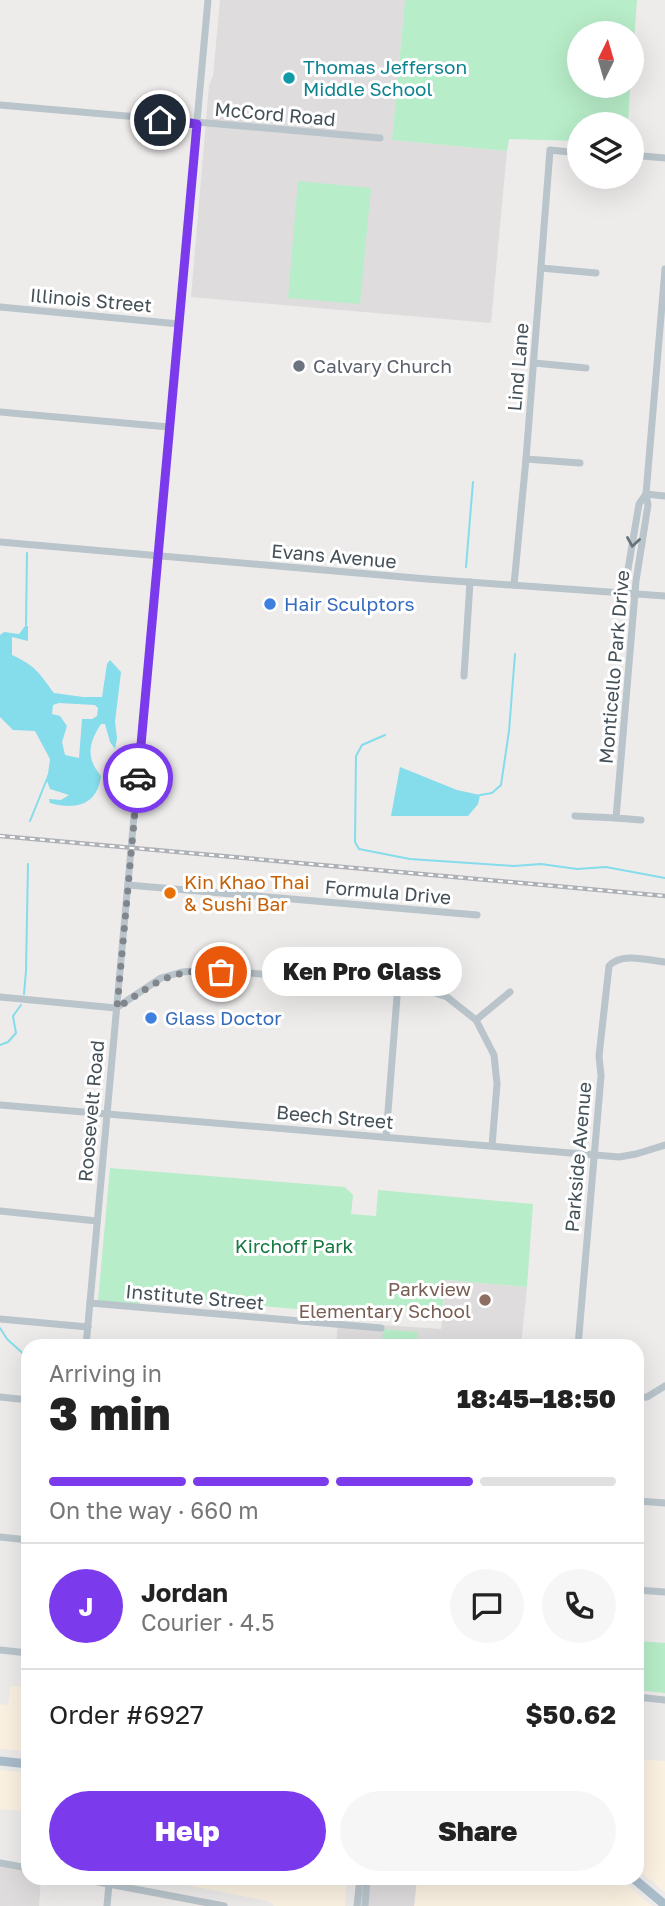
<!DOCTYPE html>
<html lang="en">
<head>
<meta charset="utf-8">
<style>
  body { margin:0; font-family:"Golos Text",sans-serif; background:#f6f6f6; color:#222; height:100vh; display:flex; flex-direction:column; font-size:26px; white-space:nowrap }
  * { box-sizing:border-box; margin:0 }
  p { font-size:23px; color:#767676 }
  .icon { flex:none; width:38px; height:38px; fill:none; stroke:currentColor; stroke-width:2; stroke-linecap:round; stroke-linejoin:round }
  .map { position:relative; flex:1; overflow:hidden }
  .drawer { position:absolute; left:21px; top:1339px; width:623px; height:546px; display:flex; flex-direction:column; background:#fff; border-radius:21px; box-shadow:0 7px 28px #0002 }
  .drawer>* { flex:none }
  .needle { width:46px; rotate:5deg }
  .controls { position:absolute; left:567px; top:21px; display:grid; gap:14px }
  .controls a { display:grid; place-items:center; width:77px; height:77px; border-radius:50%; background:#fff; box-shadow:0 7px 28px #0002; font-size:35px }
  .pin { position:absolute; display:grid; place-items:center; width:60px; height:60px; color:#fff; margin:-30px; border:4px solid #fff; border-radius:50%; box-shadow:0 2px 7px #0007 }
  .courier { position:absolute; display:grid; place-items:center; width:70px; height:70px; margin:-35px; border:5px solid #7c3aed; border-radius:50%; background:#fff; color:#222; box-shadow:0 2px 9px #0007 }
  .bubble { position:absolute; height:49px; border-radius:24px; background:#fff; box-shadow:0 7px 28px #0002; font-size:23px; font-weight:800; line-height:49px; text-align:center }
  .headline em { font-style:normal; font-weight:800 }
  .headline div { display:flex; flex-direction:column-reverse }
  .headline { display:flex; align-items:center; justify-content:space-between; height:119px; padding:0 28px }
  h1 { font-size:46px; font-weight:800; line-height:52px }
  .bar { display:grid; grid-template-columns:repeat(4,1fr); gap:10px 7px; align-content:center; height:84px; padding:0 28px }
  .bar i { height:9px; border-radius:5px; background:#e0e0e0 }
  .bar .on { background:#7c3aed }
  .bar p { grid-column:span 4 }
  .line { display:flex; align-items:center; gap:18px; padding:0 28px; border-top:2px solid #e0e0e0 }
  .line div { flex:1 }
  .round { display:grid; place-items:center; flex:none; width:74px; height:74px; border-radius:37px; background:#f6f6f6 }
  .primary-button { display:flex; gap:14px; margin-top:auto; padding:14px 28px }
  .primary-button a { flex:1; height:80px; border-radius:42px; background:#7c3aed; color:#fff; font-size:28px; font-weight:800; line-height:80px; text-align:center }
  .primary-button a+a { background:#f6f6f6; color:#222 }
  .map>svg:first-child { display:block }
  .commercial { fill:#fbf2e2 }
  .education { fill:#dfdcdd }
  .green { fill:#b8edc9 }
  .water { fill:#85dcea; fill-rule:evenodd }
  .lines { fill:none; stroke-linecap:round; stroke-linejoin:round }
  .stream { stroke:#85dcea; stroke-width:2 }
  .minor { stroke:#b9c4cb; stroke-width:7 }
  .major { stroke:#aabdcb; stroke-width:9 }
  .rail-casing { stroke:#adb1b6; stroke-width:4.5 }
  .rail { stroke:#fff; stroke-width:2; stroke-dasharray:5; stroke-linecap:butt }
  .oneway { stroke:#67737a }
  .done { stroke:#80868b; stroke-width:7; stroke-dasharray:0 12.6 }
  .route { stroke:#7c3aed; stroke-width:9 }
  .culture-dot { fill:#0f9aa8; stroke:#fff; stroke-width:2.5 }
  .worship-dot { fill:#6b7280; stroke:#fff; stroke-width:2.5 }
  .shop-dot { fill:#3f7fe0; stroke:#fff; stroke-width:2.5 }
  .food-dot { fill:#e8710a; stroke:#fff; stroke-width:2.5 }
  .education-dot { fill:#8d6e63; stroke:#fff; stroke-width:2.5 }
  .labels { text-anchor:middle; stroke-width:6; stroke-linejoin:round; paint-order:stroke }
  .culture-label { font-size:19px; fill:#0d838f; stroke:#fff; text-anchor:start }
  .street-label { font-size:19px; fill:#445058; stroke:#fff }
  .worship-label { font-size:19px; fill:#5b616d; stroke:#fff; text-anchor:start }
  .shop-label { font-size:19px; fill:#366cbe; stroke:#fff; text-anchor:start }
  .food-label { font-size:19px; fill:#c56008; stroke:#fff; text-anchor:start }
  .park-label { font-size:19px; fill:#177841; stroke:#fff }
  .education-label { font-size:19px; fill:#785e54; stroke:#fff; text-anchor:end }
</style>
</head>
<body>
<div class="map">
<svg width="665" height="1906" viewBox="0 0 665 1906">
  <rect width="100%" height="100%" fill="#eeebeb"/>
  <g class="commercial">
    <path d="M28,1661V1751L0,1749V1704L8,1705L11,1686L26,1687Z"/>
    <path d="M637,1759L665,1761V1892L637,1869Z"/>
    <path d="M0,1770L28,1773V1812L0,1809Z"/>
    <path d="M151,1878H347L345,1906H274L268,1901Z"/>
    <path d="M417,1878H618L652,1906H414Z"/>
  </g>
  <g class="education">
    <path d="M220,0H405L392,140L507,151L491,323L191,297L209,85L213,76Z"/>
    <path d="M446,1280L527,1287L521,1346H336L338,1322L441,1329Z"/>
    <path d="M0,1863L28,1868V1878H41L39,1906H0Z"/>
    <path d="M360,1878H417L414,1906H357Z"/>
  </g>
  <g class="green">
    <path d="M405,0H637L632,69V33H579V86H630L628,124H579V141L509,139L507,151L392,140Z"/>
    <path d="M298,181L371,188L360,304L288,298Z"/>
    <path d="M110,1168L345,1187L353,1195L351,1214L376,1216L378,1190L533,1204L527,1287L446,1280L442,1313L387,1309V1312L342,1309L341,1313L142,1295L140,1304L98,1301Z"/>
    <path d="M383,1329L418,1332L416,1346H382Z"/>
    <path d="M637,1641L665,1643V1693L637,1690Z"/>
  </g>
  <g class="water">
    <path d="M25,626H28V641L12,637V655C36,666 39,673 54,693L83,697H102L107,664L110,660L121,672L115,722L117,738L115,749L110,742L105,724H101C88,744 86,758 101,776C97,806 75,810 50,803L49,799L61,800L69,795L50,789L47,781L50,759L35,731L13,730L0,717V635L4,632L19,634ZM59,703L95,705L98,708L97,716L92,719H82L79,758L65,755L62,742L67,726L60,716L52,714L53,705Z"/>
    <path d="M400,767L457,790L480,795L478,804L468,816H391Z"/>
  </g>
  <g class="lines">
    <g class="stream">
      <path d="M466,567L473,482"/>
      <path d="M26,625L27,553"/>
      <path d="M385,735L362,745L356,756L355,842L359,849L410,859L514,866L541,864L577,869L606,867L665,878"/>
      <path d="M480,795L492,793L501,785L509,731L515,654"/>
      <path d="M30,821L49,774"/>
      <path d="M24,994L26,971L28,864"/>
      <path d="M0,1045L8,1042L16,1033L13,1016L21,1005"/>
      <path d="M0,1328L7,1339L28,1358"/>
    </g>
    <g class="minor">
      <path d="M0,105L380,138"/>
      <path d="M632,155L665,158"/>
      <path d="M541,268L596,273"/>
      <path d="M0,307L179,324"/>
      <path d="M534,363L586,368"/>
      <path d="M0,412L169,427"/>
      <path d="M526,459L580,463"/>
      <path d="M646,494L665,496"/>
      <path d="M0,542L427,579L665,596"/>
      <path d="M514,585L526,459L550,150L579,153"/>
      <path d="M624,593L639,504L646,494"/>
      <path d="M464,676L470,582"/>
      <path d="M575,816L616,818"/>
      <path d="M641,820L616,818L636,581L648,505L646,494L665,269"/>
      <path d="M128,885L477,915"/>
      <path d="M0,997L116,1008L161,978L182,972L207,970L398,984L423,989L447,997L476,1020L494,1055L497,1084L492,1146"/>
      <path d="M476,1020L510,992"/>
      <path d="M0,1105L619,1157L636,1154L665,1145"/>
      <path d="M386,1137L398,984"/>
      <path d="M0,1211L97,1221"/>
      <path d="M90,1303L381,1328"/>
      <path d="M0,1319L88,1327"/>
      <path d="M86,1346L208,0"/>
      <path d="M578,1346L601,1076L599,1056L609,966C621,952 648,960 665,962"/>
      <path d="M0,1397L28,1400"/>
      <path d="M637,1398L647,1397L665,1386"/>
      <path d="M637,1501L665,1503"/>
      <path d="M0,1537L28,1540"/>
      <path d="M637,1590L665,1592"/>
      <path d="M0,1650L28,1653"/>
      <path d="M637,1697L665,1700"/>
      <path d="M0,1863L28,1868"/>
      <path d="M77,1878L224,1906"/>
      <path d="M107,1906L109,1884"/>
      <path d="M357,1906L360,1878"/>
      <path d="M365,1906L367,1878"/>
    </g>
    <g class="major">
      <path d="M0,1761L28,1764"/>
      <path d="M633,1878L665,1905"/>
    </g>
    <defs>
      <path id="rail" d="M0,836L665,896"/>
    </defs>
    <use href="#rail" class="rail-casing"/>
    <use href="#rail" class="rail"/>
  </g>
  <defs><path id="oneway-chevron" d="M-2-3.5L2.5 0L-2 3.5" fill="none" stroke-width="1.6" stroke-linecap="round" stroke-linejoin="round" transform="scale(1.75)"/></defs>
  <use class="oneway" href="#oneway-chevron" transform="translate(633 542) rotate(99)"/>
  <g class="lines">
    <path class="done" d="M138,778L117,1008C155,983 172,967 221,972"/>
    <path class="route" d="M138,778L197,124L160,120"/>
  </g>
  <circle class="culture-dot" cx="289" cy="78" r="7"/>
  <circle class="worship-dot" cx="299" cy="366" r="7"/>
  <g class="shop-dot">
    <circle cx="270" cy="604" r="7"/>
    <circle cx="151" cy="1018" r="7"/>
  </g>
  <circle class="food-dot" cx="170" cy="893" r="7"/>
  <circle class="education-dot" cx="485" cy="1300" r="7"/>
  <g class="labels">
    <g class="culture-label">
      <text x="303" y="74">Thomas Jefferson<tspan x="303" dy="22">Middle School</tspan></text>
    </g>
    <g class="street-label">
      <text transform="translate(275 114) rotate(5)" y="7">McCord Road</text>
      <text transform="translate(91 300) rotate(5)" y="7">Illinois Street</text>
      <text transform="translate(518 367) rotate(-85)" y="7">Lind Lane</text>
      <text transform="translate(334 556) rotate(5)" y="7">Evans Avenue</text>
      <text transform="translate(614 667) rotate(-85)" y="7">Monticello Park Drive</text>
      <text transform="translate(388 892) rotate(5)" y="7">Formula Drive</text>
      <text transform="translate(91 1111) rotate(-85)" y="7">Roosevelt Road</text>
      <text transform="translate(335 1117) rotate(5)" y="7">Beech Street</text>
      <text transform="translate(578 1157) rotate(-85)" y="7">Parkside Avenue</text>
      <text transform="translate(195 1297) rotate(5)" y="7">Institute Street</text>
    </g>
    <g class="worship-label">
      <text x="313" y="373">Calvary Church</text>
    </g>
    <g class="shop-label">
      <text x="284" y="611">Hair Sculptors</text>
      <text x="165" y="1025">Glass Doctor</text>
    </g>
    <g class="food-label">
      <text x="184" y="889">Kin Khao Thai<tspan x="184" dy="22">&amp; Sushi Bar</tspan></text>
    </g>
    <g class="park-label">
      <text x="294" y="1253">Kirchoff Park</text>
    </g>
    <g class="education-label">
      <text x="471" y="1296">Parkview<tspan x="471" dy="22">Elementary School</tspan></text>
    </g>
  </g>
</svg>
<div class="controls">
<a><svg class="needle" viewBox="-14 -14 28 28"><path d="M0-13l5 13h-10z" fill="#e53935"/><path d="M0 13l5-13h-10z" fill="#767676"/></svg></a>
<a><svg class="icon" aria-label="layers" viewBox="0 0 24 24"><path d="M12 4l9 5-9 5-9-5zM3 14l9 5 9-5"/></svg></a>
</div>
<div class="pin" style="left:221px;top:972px;background:#ea580c"><svg class="icon" aria-label="bag" viewBox="0 0 24 24"><path d="M5 8h14l-1 12H6zM9 8a3 3 0 0 1 6 0"/></svg></div>
<div class="pin" style="left:160px;top:120px;background:#1f2937"><svg class="icon" aria-label="home" viewBox="0 0 24 24"><path d="M3 11l9-7 9 7M6 9v11h12V9"/></svg></div>
<div class="courier" style="left:138px;top:778px"><svg class="icon" aria-label="car" viewBox="0 0 24 24"><path d="M5 17H2v-5l4-1 3-4h7l3 4 3 1v5h-3M9 17h6M6 11h13"/><circle cx="7" cy="17" r="2"/><circle cx="17" cy="17" r="2"/></svg></div>
<div class="bubble" style="left:262px;top:947px;width:200px">Ken Pro Glass</div>
<section class="drawer">
<div class="headline"><div><h1>3 min</h1><p>Arriving in</p></div><em>18:45–18:50</em></div>
<div class="bar"><i class="on"></i><i class="on"></i><i class="on"></i><i></i><p>On the way · 660 m</p></div>
<div class="line" style="height:126px"><b class="round" style="background:#7c3aed;color:#fff">J</b><div><b>Jordan</b><p>Courier · 4.5</p></div><a class="round"><svg class="icon" aria-label="chat" viewBox="0 0 24 24"><path d="M4 5h16v11H9l-5 4z"/></svg></a><a class="round"><svg class="icon" aria-label="phone" viewBox="0 0 24 24"><path d="M5 4h4l2 5-3 2q2 4 5 5l2-3 5 2v4C11 20 4 13 5 4z"/></svg></a></div>
<div class="line" style="height:91px"><div>Order #6927</div><b>$50.62</b></div>
<div class="primary-button"><a>Help</a><a>Share</a></div>
</section>
</div>
</body>
</html>
